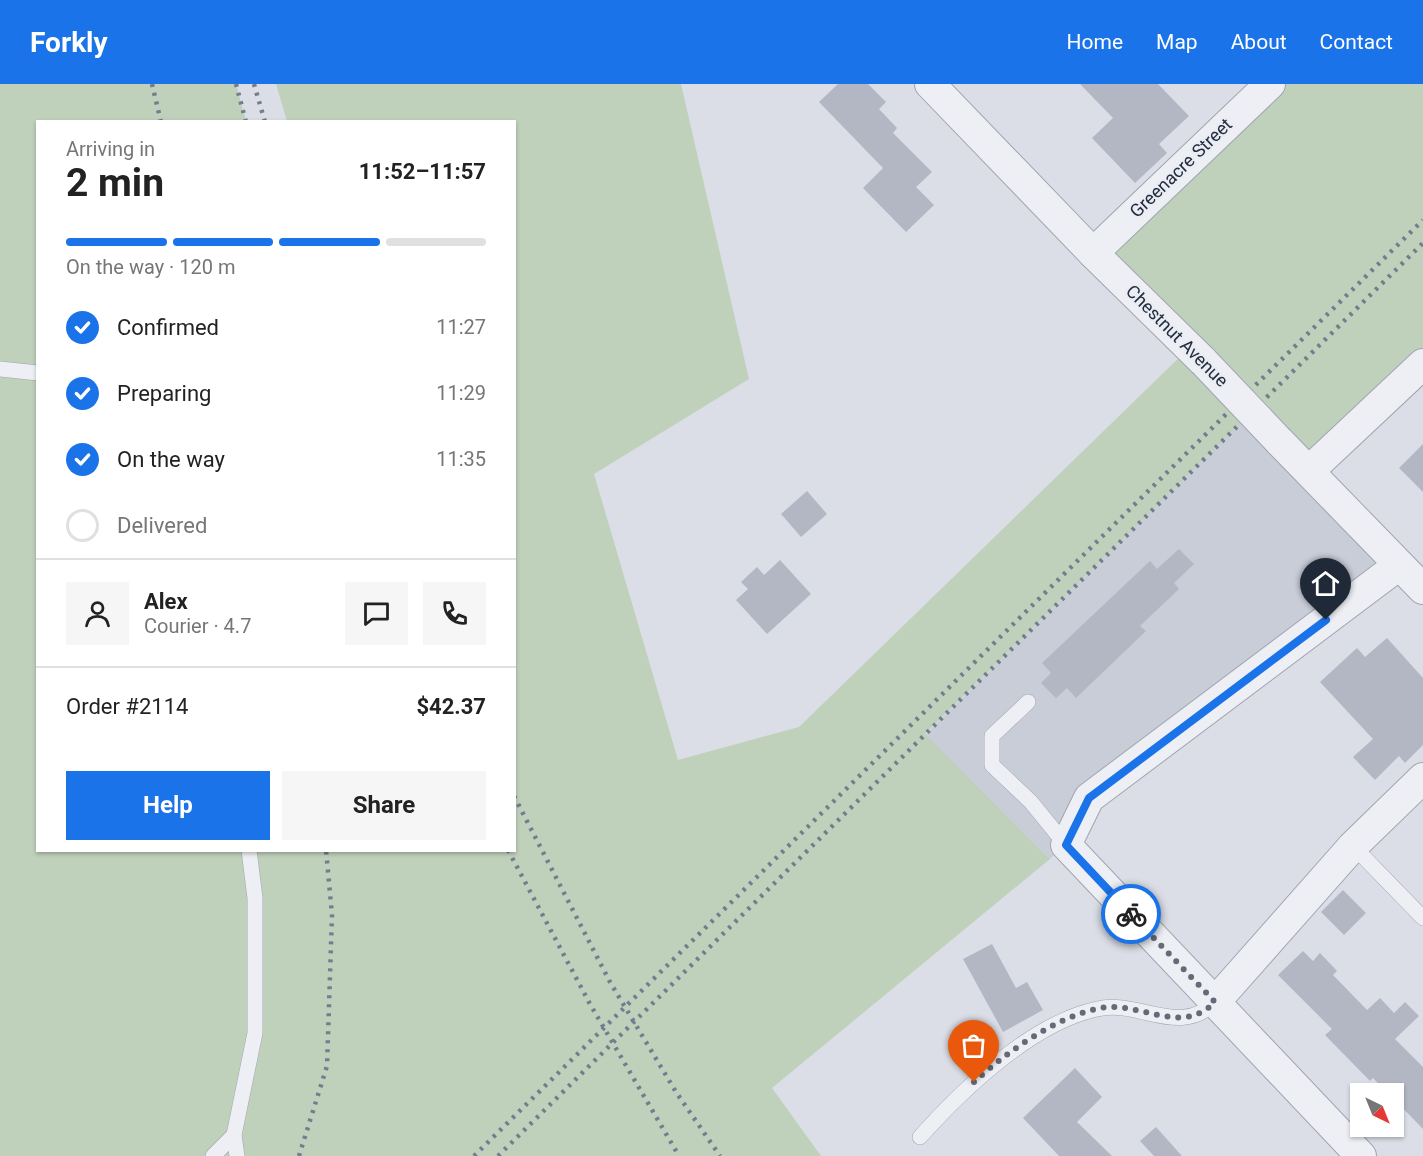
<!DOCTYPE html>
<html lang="en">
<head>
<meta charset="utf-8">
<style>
  body { margin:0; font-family:Roboto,sans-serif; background:#f6f6f6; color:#222; height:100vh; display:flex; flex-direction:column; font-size:22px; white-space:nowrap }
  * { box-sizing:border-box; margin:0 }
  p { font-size:20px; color:#767676 }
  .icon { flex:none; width:33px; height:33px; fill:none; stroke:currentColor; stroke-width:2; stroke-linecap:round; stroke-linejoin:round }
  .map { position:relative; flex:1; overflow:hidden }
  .sheet { position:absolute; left:36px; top:36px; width:480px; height:732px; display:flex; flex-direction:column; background:#fff; border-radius:0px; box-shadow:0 2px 4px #0004 }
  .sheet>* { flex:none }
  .needle { width:39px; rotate:137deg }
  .fabs { position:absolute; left:1350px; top:999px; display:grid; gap:12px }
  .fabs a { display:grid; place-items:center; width:54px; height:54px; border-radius:0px; background:#fff; box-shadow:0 2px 4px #0004; font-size:30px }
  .pin { position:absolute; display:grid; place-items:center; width:51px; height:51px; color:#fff; margin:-62px -26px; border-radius:50% 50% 50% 0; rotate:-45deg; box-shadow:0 0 6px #0007 }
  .pin .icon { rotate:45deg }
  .courier { position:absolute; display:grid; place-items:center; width:60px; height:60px; margin:-30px; border:4px solid #1a73e8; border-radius:50%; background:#fff; color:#222; box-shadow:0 2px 8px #0007 }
  .summary em { font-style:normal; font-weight:700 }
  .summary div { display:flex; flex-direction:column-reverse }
  .summary { display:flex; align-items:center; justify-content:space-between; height:102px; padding:0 30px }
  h1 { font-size:39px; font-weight:700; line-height:45px }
  .bar { display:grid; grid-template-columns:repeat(4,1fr); gap:9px 6px; align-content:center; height:72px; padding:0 30px }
  .bar i { height:8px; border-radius:4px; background:#e0e0e0 }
  .bar .on { background:#1a73e8 }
  .bar p { grid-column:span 4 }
  .line { display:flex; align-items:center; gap:15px; padding:0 30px; border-top:2px solid #e0e0e0 }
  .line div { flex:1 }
  .round { display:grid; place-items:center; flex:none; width:63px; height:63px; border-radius:0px; background:#f6f6f6 }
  ol { padding:0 30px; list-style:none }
  li { display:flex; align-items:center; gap:18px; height:66px }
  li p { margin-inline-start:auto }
  li .icon { padding:6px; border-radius:50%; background:#1a73e8; color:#fff; stroke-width:4 }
  li:last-child { color:#767676 }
  li i { width:33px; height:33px; border:3px solid #e0e0e0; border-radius:50% }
  .action { display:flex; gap:12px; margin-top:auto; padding:12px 30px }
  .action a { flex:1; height:69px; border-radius:0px; background:#1a73e8; color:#fff; font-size:24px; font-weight:700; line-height:69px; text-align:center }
  .action a+a { background:#f6f6f6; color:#222 }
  header { display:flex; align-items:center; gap:36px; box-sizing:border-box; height:84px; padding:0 30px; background:#1a73e8; color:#fff }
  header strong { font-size:28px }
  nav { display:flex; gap:33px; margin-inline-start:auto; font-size:21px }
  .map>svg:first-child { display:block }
  .built { fill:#c9cdd8 }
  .green { fill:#bfd1bb }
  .building { fill:#b2b7c3 }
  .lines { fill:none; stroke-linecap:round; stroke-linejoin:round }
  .service-casing { stroke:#a0a5b0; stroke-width:16 }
  .minor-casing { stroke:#a0a5b0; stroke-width:32 }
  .service { stroke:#edeff4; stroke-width:15 }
  .minor { stroke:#edeff4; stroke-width:30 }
  .rail { stroke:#747d90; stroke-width:4.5; stroke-dasharray:3 6; stroke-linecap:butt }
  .minor-bridge-casing { stroke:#a0a5b0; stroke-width:32; stroke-linecap:butt }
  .minor-bridge { stroke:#edeff4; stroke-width:30 }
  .done { stroke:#646a78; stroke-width:6; stroke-dasharray:0 10.8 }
  .route { stroke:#1a73e8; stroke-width:8 }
  .labels { text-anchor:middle; stroke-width:5; stroke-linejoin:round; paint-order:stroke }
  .street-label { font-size:18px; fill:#242c3d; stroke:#eaedf4 }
</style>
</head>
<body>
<header>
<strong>Forkly</strong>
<nav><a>Home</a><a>Map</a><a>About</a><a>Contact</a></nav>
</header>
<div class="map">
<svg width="1423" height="1072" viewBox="0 0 1423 1072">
  <rect width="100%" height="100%" fill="#dbdee6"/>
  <path class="built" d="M1251,328L1399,481L1089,714L1066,761L1050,775L925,651Z"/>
  <path class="green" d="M0,0H236L246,37L38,38V766H514V38L287,37L276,0H681L749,295L594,390L678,676L799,643L1189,264L1093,169L1270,0H1423V280L1309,387L1251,329L925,650L1050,775L772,1004L821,1072H0Z"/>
  <g class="building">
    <path d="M838,0H868L886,18L879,25L897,44L893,49L932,88L916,103L934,121L906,148L863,104L883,84L819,18Z"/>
    <path d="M1080,0H1158L1189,32L1159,60L1167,69L1135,99L1092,54L1113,34Z"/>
    <path d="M1423,360V408L1399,384Z"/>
    <path d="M807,407L827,430L801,453L781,430Z"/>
    <path d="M1179,465L1194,480L1174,499L1179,505L1140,542L1146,547L1076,614L1067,604L1056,614L1041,599L1051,589L1042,579L1150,477L1157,485Z"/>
    <path d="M780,476L811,510L767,550L736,516L748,505L741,498L757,483L764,491Z"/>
    <path d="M1387,554L1423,594V661L1405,679L1399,672L1375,696L1353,673L1373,655L1320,598L1357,564L1365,573Z"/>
    <path d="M1343,806L1366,829L1344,851L1321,828Z"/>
    <path d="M992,860L1016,904L1027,898L1043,926L1003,948L963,875Z"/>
    <path d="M1303,867L1313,877L1320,869L1337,887L1333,891L1367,926L1380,914L1394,929L1405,918L1419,932L1395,955L1423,983V1045L1394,1015V1010H1388L1373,994L1370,997L1325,951L1332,945L1278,891Z"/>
    <path d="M1075,984L1102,1013L1077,1038L1112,1072H1059L1023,1034Z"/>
    <path d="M1156,1043L1182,1072H1154L1140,1057Z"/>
  </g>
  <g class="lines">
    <defs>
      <g id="service">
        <path d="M0,285L38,289"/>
        <path d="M1028,618L992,652V681L1031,718L1066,761"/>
        <path d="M1353,762L1423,834"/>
        <path d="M920,1053C963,1005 1032,939 1097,925C1139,915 1179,954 1215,918"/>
        <path d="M213,1072L234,1051"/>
        <path d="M237,1072L234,1051L255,949V814L249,766"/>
      </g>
      <g id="minor">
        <path d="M930,0L1093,169L1204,278"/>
        <path d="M1093,169L1270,0"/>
        <path d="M1279,357L1423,505"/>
        <path d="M1309,387L1423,280"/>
        <path d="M1215,918L1353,762L1423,694"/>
        <path d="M1361,1072L1066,761L1089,714L1399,481"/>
      </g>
    </defs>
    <use href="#service" class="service-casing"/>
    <use href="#minor" class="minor-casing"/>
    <use href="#service" class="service"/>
    <use href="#minor" class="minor"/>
    <g class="rail">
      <path d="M152,0L161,38"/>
      <path d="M236,0L246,38"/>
      <path d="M254,0L265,38"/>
      <path d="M514,712L610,898L676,1008L720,1072"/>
      <path d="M508,766L590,920L679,1072"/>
      <path d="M299,1072L327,982L332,831L326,766"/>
      <path d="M474,1072L1423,136"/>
      <path d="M498,1072L1423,159"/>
    </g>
    <defs>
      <path id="minor-bridge" d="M1204,278L1279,357"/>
    </defs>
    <use href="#minor-bridge" class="minor-bridge-casing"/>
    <use href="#minor-bridge" class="minor-bridge"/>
  </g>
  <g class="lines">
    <path class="done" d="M974,998C1007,968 1051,936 1096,925C1138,914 1179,954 1215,918L1131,830"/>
    <path class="route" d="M1131,830L1066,761L1089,714L1326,536"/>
  </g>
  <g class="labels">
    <g class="street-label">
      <text transform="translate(1181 84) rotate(-44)" y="6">Greenacre Street</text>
      <text transform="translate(1177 252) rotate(45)" y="6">Chestnut Avenue</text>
    </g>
  </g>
</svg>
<div class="fabs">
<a><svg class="needle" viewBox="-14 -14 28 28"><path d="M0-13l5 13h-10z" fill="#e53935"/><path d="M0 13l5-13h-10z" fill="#767676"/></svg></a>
</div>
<div class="pin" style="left:974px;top:998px;background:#ea580c"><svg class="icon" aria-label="bag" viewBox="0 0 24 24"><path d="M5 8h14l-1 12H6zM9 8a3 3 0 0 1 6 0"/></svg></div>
<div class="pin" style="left:1326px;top:536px;background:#1f2937"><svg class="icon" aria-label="home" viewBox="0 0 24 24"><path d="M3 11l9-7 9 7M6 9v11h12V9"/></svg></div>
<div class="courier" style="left:1131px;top:830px"><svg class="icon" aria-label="bike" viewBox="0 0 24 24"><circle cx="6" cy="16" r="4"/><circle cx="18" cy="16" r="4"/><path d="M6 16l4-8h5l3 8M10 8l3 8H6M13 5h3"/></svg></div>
<section class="sheet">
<div class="summary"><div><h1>2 min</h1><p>Arriving in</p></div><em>11:52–11:57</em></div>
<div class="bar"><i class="on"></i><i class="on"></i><i class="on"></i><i></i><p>On the way · 120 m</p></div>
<ol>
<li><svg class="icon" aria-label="check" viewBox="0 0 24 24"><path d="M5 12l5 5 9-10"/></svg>Confirmed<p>11:27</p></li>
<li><svg class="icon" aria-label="check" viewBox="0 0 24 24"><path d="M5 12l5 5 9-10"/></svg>Preparing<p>11:29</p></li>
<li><svg class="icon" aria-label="check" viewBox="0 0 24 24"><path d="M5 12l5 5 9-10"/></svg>On the way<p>11:35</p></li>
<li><i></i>Delivered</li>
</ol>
<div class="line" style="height:108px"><a class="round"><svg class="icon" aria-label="person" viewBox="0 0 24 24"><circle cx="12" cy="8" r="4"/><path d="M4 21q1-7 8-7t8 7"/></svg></a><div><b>Alex</b><p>Courier · 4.7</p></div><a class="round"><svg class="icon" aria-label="chat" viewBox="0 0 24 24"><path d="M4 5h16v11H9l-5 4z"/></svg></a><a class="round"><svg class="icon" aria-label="phone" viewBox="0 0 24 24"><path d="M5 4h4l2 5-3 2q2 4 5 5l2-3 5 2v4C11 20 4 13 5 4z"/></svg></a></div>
<div class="line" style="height:78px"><div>Order #2114</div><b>$42.37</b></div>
<div class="action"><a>Help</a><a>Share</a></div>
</section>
</div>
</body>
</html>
